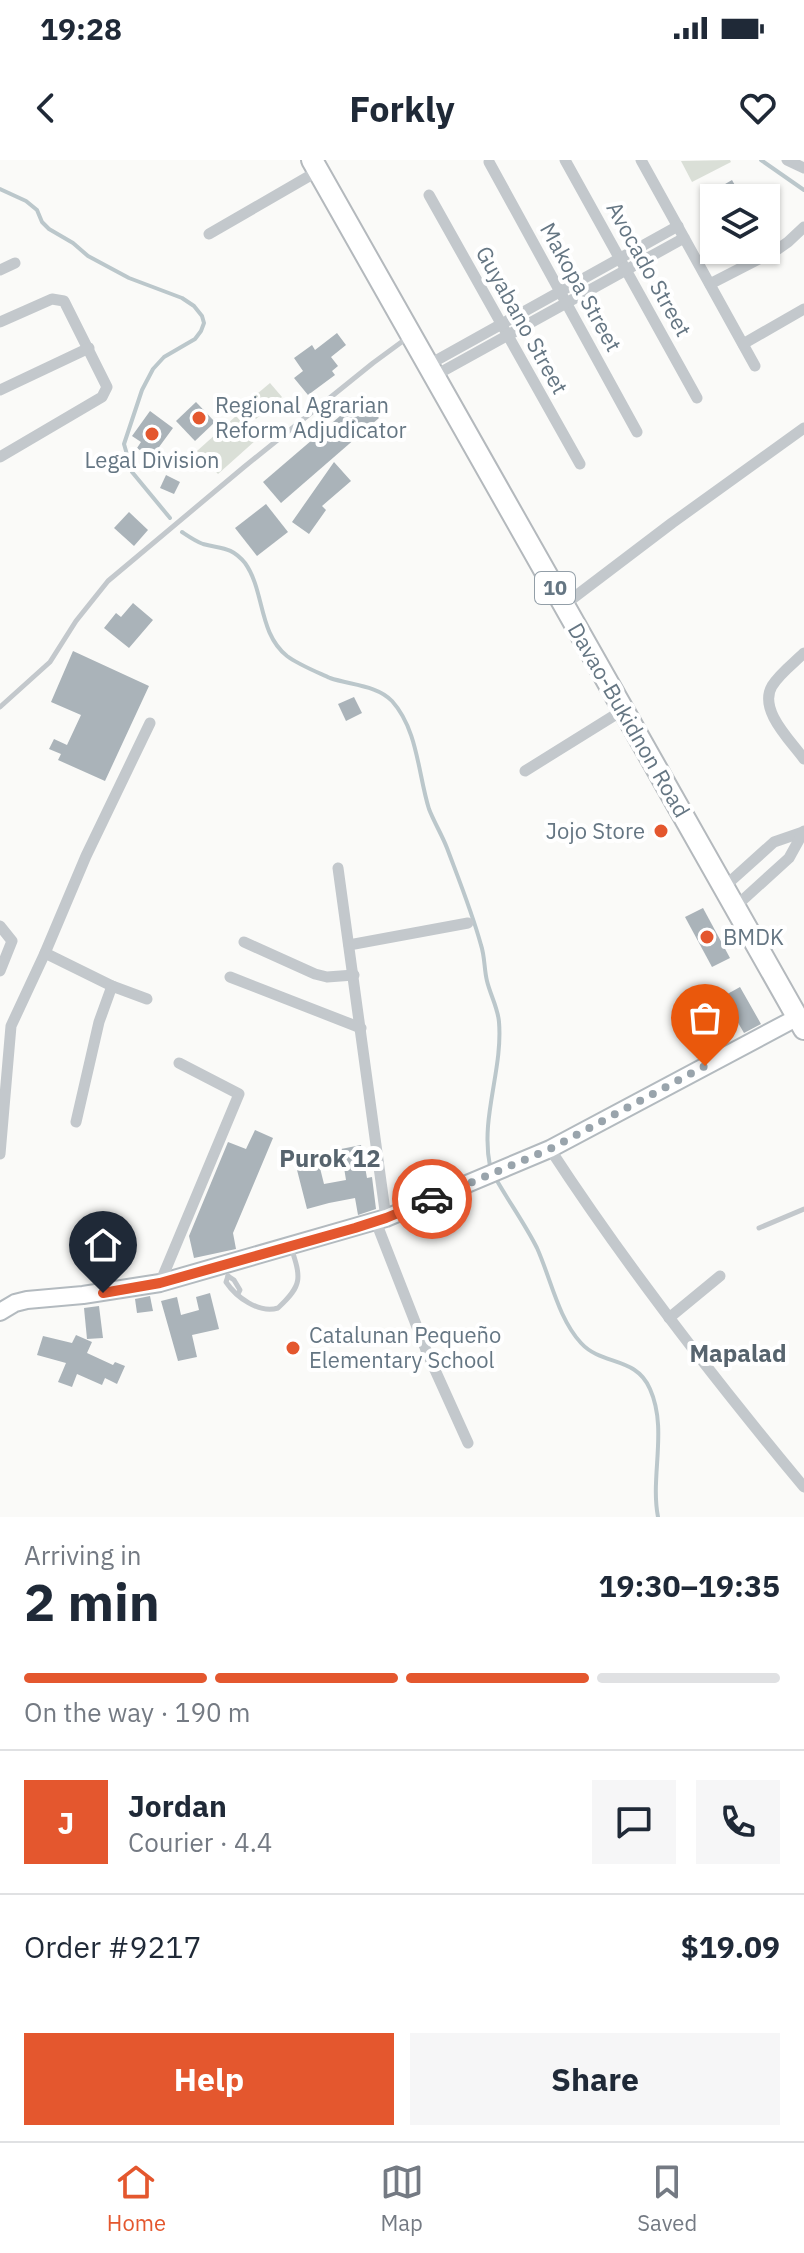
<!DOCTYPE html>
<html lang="en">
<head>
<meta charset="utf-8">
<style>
  body { margin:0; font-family:"IBM Plex Sans",sans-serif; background:#f6f6f7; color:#1f2937; height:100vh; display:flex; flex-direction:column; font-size:30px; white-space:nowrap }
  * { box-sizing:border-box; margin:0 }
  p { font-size:26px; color:#747a83 }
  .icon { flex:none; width:44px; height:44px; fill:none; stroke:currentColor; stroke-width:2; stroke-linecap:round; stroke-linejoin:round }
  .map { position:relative; height:1357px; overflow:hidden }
  .details { display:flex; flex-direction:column; background:#fff; flex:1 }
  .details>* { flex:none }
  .fabs { position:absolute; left:700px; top:24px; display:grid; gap:16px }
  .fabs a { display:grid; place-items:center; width:80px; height:80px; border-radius:0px; background:#fff; box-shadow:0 2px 6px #0004; font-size:40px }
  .pin { position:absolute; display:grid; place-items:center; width:68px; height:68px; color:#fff; margin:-82px -34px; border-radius:50% 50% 50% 0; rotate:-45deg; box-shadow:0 0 8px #0007 }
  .pin .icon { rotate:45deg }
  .courier { position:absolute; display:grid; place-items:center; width:80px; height:80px; margin:-40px; border:6px solid #e4572e; border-radius:50%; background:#fff; color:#222; box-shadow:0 2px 10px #0007 }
  .head em { font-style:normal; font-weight:700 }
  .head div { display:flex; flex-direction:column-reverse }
  .head { display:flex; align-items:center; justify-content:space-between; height:136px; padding:0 24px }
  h1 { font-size:52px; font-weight:700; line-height:60px }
  .bar { display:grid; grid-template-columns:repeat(4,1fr); gap:12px 8px; align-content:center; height:96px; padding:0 24px }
  .bar i { height:10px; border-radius:6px; background:#e0e1e3 }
  .bar .active { background:#e4572e }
  .bar p { grid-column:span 4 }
  .line { display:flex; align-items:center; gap:20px; padding:0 24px; border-top:2px solid #e0e1e3 }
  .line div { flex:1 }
  .round { display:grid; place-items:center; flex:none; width:84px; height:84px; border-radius:0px; background:#f6f6f7 }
  .action { display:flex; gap:16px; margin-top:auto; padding:16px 24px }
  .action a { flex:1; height:92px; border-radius:0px; background:#e4572e; color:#fff; font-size:32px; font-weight:700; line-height:92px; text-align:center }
  .action a+a { background:#f6f6f7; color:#1f2937 }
  .status { display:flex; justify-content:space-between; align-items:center; height:56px; padding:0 40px; background:#fff; direction:ltr }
  .status svg { height:22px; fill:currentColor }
  header { display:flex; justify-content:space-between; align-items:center; height:104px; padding:0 24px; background:#fff; font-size:36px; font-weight:700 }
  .dock { display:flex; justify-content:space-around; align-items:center; height:112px; border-top:2px solid #e0e1e3; background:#fff; font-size:22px; color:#747a83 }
  .dock a { display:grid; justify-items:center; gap:4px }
  .dock .active { color:#e4572e }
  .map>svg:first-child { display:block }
  .green { fill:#dadfd7 }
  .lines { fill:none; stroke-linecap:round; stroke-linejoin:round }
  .stream { stroke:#bbc7cb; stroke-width:4 }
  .building { fill:#aab3b9 }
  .secondary-casing { stroke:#b3babf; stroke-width:20 }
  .highway-casing { stroke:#b4b9bd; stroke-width:24 }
  .lane { stroke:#c3c8cc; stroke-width:5 }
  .street { stroke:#c3c8cc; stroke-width:11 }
  .secondary { stroke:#fff; stroke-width:16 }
  .highway { stroke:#fff; stroke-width:20 }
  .done { stroke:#99a4ac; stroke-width:8; stroke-dasharray:0 14.4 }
  .route { stroke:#e4572e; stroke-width:10 }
  .poi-dot { fill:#e4572e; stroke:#fff; stroke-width:3 }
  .labels { text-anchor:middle; stroke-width:8; stroke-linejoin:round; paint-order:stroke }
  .shield { fill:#fff; stroke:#939fa8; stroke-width:2 }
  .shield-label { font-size:20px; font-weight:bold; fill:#657683 }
  .street-label { font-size:22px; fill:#657683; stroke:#fff }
  .poi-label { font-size:22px; fill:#657683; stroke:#fff; text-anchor:start }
  .neighbourhood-label { font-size:24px; font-weight:bold; fill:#57646e; stroke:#fff }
</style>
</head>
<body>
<div class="status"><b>19:28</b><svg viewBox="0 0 49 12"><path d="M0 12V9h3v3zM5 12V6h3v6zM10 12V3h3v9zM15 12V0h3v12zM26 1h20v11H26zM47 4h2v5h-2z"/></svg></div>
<header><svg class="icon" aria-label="back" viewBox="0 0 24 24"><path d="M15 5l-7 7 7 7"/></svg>Forkly<svg class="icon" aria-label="heart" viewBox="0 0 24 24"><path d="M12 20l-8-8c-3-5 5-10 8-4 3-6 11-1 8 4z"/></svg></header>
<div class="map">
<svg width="804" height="1357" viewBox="0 0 804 1357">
  <rect width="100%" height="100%" fill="#fafaf8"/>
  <g class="green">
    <path d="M730,0L731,2L692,22L681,1Z"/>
    <path d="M270,223L282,237L256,259L244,245Z"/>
    <path d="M236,256L257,279L218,314L197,291Z"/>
  </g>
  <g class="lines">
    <g class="stream">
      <path d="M761,0L804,30"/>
      <path d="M0,29L26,41L37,50L42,62L49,69L73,83L88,96L129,118L182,138L194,146L202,156L204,163L201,171L195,179L164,197L153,209L142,230L124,284L132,312L170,358"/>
      <path d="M182,372C188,376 195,381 203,384C221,389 231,386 245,403C265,431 258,473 287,496C299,505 317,512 330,518C350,525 377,525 392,541C418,570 418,614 429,649C434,662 442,675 447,688C459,720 472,752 481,785C485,797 484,809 487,821C490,834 498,848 499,862C503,910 480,958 490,1006"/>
      <path d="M496,1019C509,1042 525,1064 537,1088C551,1119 558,1158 581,1183C602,1206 636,1196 650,1229C668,1269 650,1316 658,1357"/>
    </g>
  </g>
  <g class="building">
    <path d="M732,20L742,38H714V56L704,38H701Z"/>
    <path d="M337,173L346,185L331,197L338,206L332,211L335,215L308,235L294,218L303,211L294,198L312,185L315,190Z"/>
    <path d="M361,238L379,258L281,343L263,322Z"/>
    <path d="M196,242L215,262L195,281L176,261Z"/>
    <path d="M150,251L173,268L151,298L137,288L141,282L132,276Z"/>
    <path d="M334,302L351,321L322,346L326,350L309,374L292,362Z"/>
    <path d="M166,315L180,322L174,334L160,328Z"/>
    <path d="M266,344L288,372L257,396L235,368Z"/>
    <path d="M129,352L148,370L134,386L114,368Z"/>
    <path d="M133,443L153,460L129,488L104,468L116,453L121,457Z"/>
    <path d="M73,491L149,526L105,621L58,600L61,594L49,589L54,579L67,585L81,555L51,542Z"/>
    <path d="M354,537L362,553L346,561L338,544Z"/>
    <path d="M703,748L730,798L712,807L685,757Z"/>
    <path d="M740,827L761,864L744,873L733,854L704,870L714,889L697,898L677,862Z"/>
    <path d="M255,970L273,978L233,1073L236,1089L194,1098L189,1076L228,982L246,989Z"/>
    <path d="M361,985L367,1018L372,1017L376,1049L358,1055L355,1038L329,1043L307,1049L296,1006L318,1000L324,1024L346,1020L341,989Z"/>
    <path d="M210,1133L219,1169L192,1175L197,1197L178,1201L161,1141L177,1137L181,1155L199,1150L196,1137Z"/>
    <path d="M150,1136L153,1151L137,1153L135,1139Z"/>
    <path d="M99,1146L103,1178L87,1179L84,1148Z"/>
    <path d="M76,1175L92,1182L87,1193L113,1205L115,1202L125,1206L117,1224L105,1218L102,1225L77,1214L72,1227L58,1222L66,1203L37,1195L43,1176L72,1183Z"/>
  </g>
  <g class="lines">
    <defs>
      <path id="secondary" d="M0,1152L15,1143L27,1140L83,1135L160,1123L386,1058L550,989L798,857"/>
      <path id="highway" d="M312,0L804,869"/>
    </defs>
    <use href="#secondary" class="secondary-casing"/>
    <use href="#highway" class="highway-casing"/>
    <g class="lane">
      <path d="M0,547L50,502L76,461L108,421L244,307L373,203L407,178"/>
      <path d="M759,1068L804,1049"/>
      <path d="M228,1116L226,1122C236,1137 259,1154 278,1148C303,1125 301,1118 291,1087"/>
      <path d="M228,1116L234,1120L240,1130L238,1134"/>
    </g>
    <g class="street">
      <path d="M565,0L697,238"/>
      <path d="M641,0L755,206"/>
      <path d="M787,0L804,8"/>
      <path d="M489,2L637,272"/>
      <path d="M429,35L580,304"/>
      <path d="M209,74L318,11"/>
      <path d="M0,110L15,103"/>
      <path d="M710,124L778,89L788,82L804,67"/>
      <path d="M0,162L52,139L64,141L107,227L102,237L0,297"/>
      <path d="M743,184L804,149"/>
      <path d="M428,205L678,66"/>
      <path d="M434,216L684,78"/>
      <path d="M0,230L89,188"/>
      <path d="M564,445L672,363L804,268"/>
      <path d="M804,493C794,503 780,513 772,526C758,550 791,581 804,599"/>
      <path d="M525,611L623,550"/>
      <path d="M338,708L386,1058"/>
      <path d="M724,727L774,682L803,672"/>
      <path d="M735,747L789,698L804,671"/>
      <path d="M0,766L12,781L0,811"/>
      <path d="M244,782L315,814L327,817L354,815"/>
      <path d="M349,785L468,763"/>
      <path d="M45,793L112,826L147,839"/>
      <path d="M230,817L361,868"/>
      <path d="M76,962L99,862L112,826"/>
      <path d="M550,989C627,1107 714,1219 804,1327"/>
      <path d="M0,994L11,866L45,793L86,696L150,563"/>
      <path d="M376,1062L426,1190L468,1283"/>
      <path d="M160,1123L239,934L179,903"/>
      <path d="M669,1158L720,1116"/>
    </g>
    <use href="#secondary" class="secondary"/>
    <use href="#highway" class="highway"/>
  </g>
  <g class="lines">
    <path class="done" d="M432,1039L550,989L705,906"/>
    <path class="route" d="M103,1133L160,1123L355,1068L386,1058L432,1039"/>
  </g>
  <g class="poi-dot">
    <circle cx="199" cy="258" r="8"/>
    <circle cx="152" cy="274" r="8"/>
    <circle cx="661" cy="671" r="8"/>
    <circle cx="707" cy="777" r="8"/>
    <circle cx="293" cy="1188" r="8"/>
  </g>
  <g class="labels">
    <rect class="shield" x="535" y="412" width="40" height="32" rx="6"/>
    <g class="shield-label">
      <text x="555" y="435">10</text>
    </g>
    <g class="street-label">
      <text transform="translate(649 109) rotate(61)" y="8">Avocado Street</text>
      <text transform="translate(581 127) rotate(61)" y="8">Makopa Street</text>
      <text transform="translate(522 160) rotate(61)" y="8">Guyabano Street</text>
      <text transform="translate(629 560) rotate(60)" y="8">Davao-Bukidnon Road</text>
    </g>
    <g class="poi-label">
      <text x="215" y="253">Regional Agrarian<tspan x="215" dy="25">Reform Adjudicator</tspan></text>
      <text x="152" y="308" text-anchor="middle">Legal Division</text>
      <text x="645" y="679" text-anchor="end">Jojo Store</text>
      <text x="723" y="785">BMDK</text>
      <text x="309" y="1183">Catalunan Pequeño<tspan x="309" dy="25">Elementary School</tspan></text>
    </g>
    <g class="neighbourhood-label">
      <text x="330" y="1007">Purok 12</text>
      <text x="738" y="1202">Mapalad</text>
    </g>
  </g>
</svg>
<div class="fabs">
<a><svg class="icon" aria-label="layers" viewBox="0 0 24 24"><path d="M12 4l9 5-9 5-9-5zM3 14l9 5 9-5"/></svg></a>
</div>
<div class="pin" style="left:705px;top:906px;background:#ea580c"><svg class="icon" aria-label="bag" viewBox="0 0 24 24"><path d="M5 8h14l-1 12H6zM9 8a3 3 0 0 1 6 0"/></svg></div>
<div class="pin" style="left:103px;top:1133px;background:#1f2937"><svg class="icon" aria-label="home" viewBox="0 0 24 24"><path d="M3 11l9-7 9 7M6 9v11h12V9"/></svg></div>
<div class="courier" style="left:432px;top:1039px"><svg class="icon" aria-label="car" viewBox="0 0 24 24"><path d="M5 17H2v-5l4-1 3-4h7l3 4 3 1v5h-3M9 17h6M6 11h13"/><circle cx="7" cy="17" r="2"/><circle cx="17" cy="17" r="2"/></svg></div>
</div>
<section class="details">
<div class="head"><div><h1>2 min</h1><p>Arriving in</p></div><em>19:30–19:35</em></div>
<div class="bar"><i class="active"></i><i class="active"></i><i class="active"></i><i></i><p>On the way · 190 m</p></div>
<div class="line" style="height:144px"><b class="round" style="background:#e4572e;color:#fff">J</b><div><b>Jordan</b><p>Courier · 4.4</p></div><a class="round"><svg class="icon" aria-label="chat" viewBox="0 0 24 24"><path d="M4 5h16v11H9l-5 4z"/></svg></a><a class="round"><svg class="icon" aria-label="phone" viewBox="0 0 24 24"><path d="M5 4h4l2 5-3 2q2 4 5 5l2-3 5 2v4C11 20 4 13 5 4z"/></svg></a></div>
<div class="line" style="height:104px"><div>Order #9217</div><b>$19.09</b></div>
<div class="action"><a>Help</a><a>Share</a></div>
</section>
<nav class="dock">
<a class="active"><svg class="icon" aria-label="home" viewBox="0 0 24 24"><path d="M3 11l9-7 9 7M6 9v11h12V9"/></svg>Home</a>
<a><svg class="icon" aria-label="map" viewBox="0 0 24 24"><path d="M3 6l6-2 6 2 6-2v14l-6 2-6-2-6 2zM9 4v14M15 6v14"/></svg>Map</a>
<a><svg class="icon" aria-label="saved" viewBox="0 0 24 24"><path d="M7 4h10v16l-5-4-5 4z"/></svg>Saved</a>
</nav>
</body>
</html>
